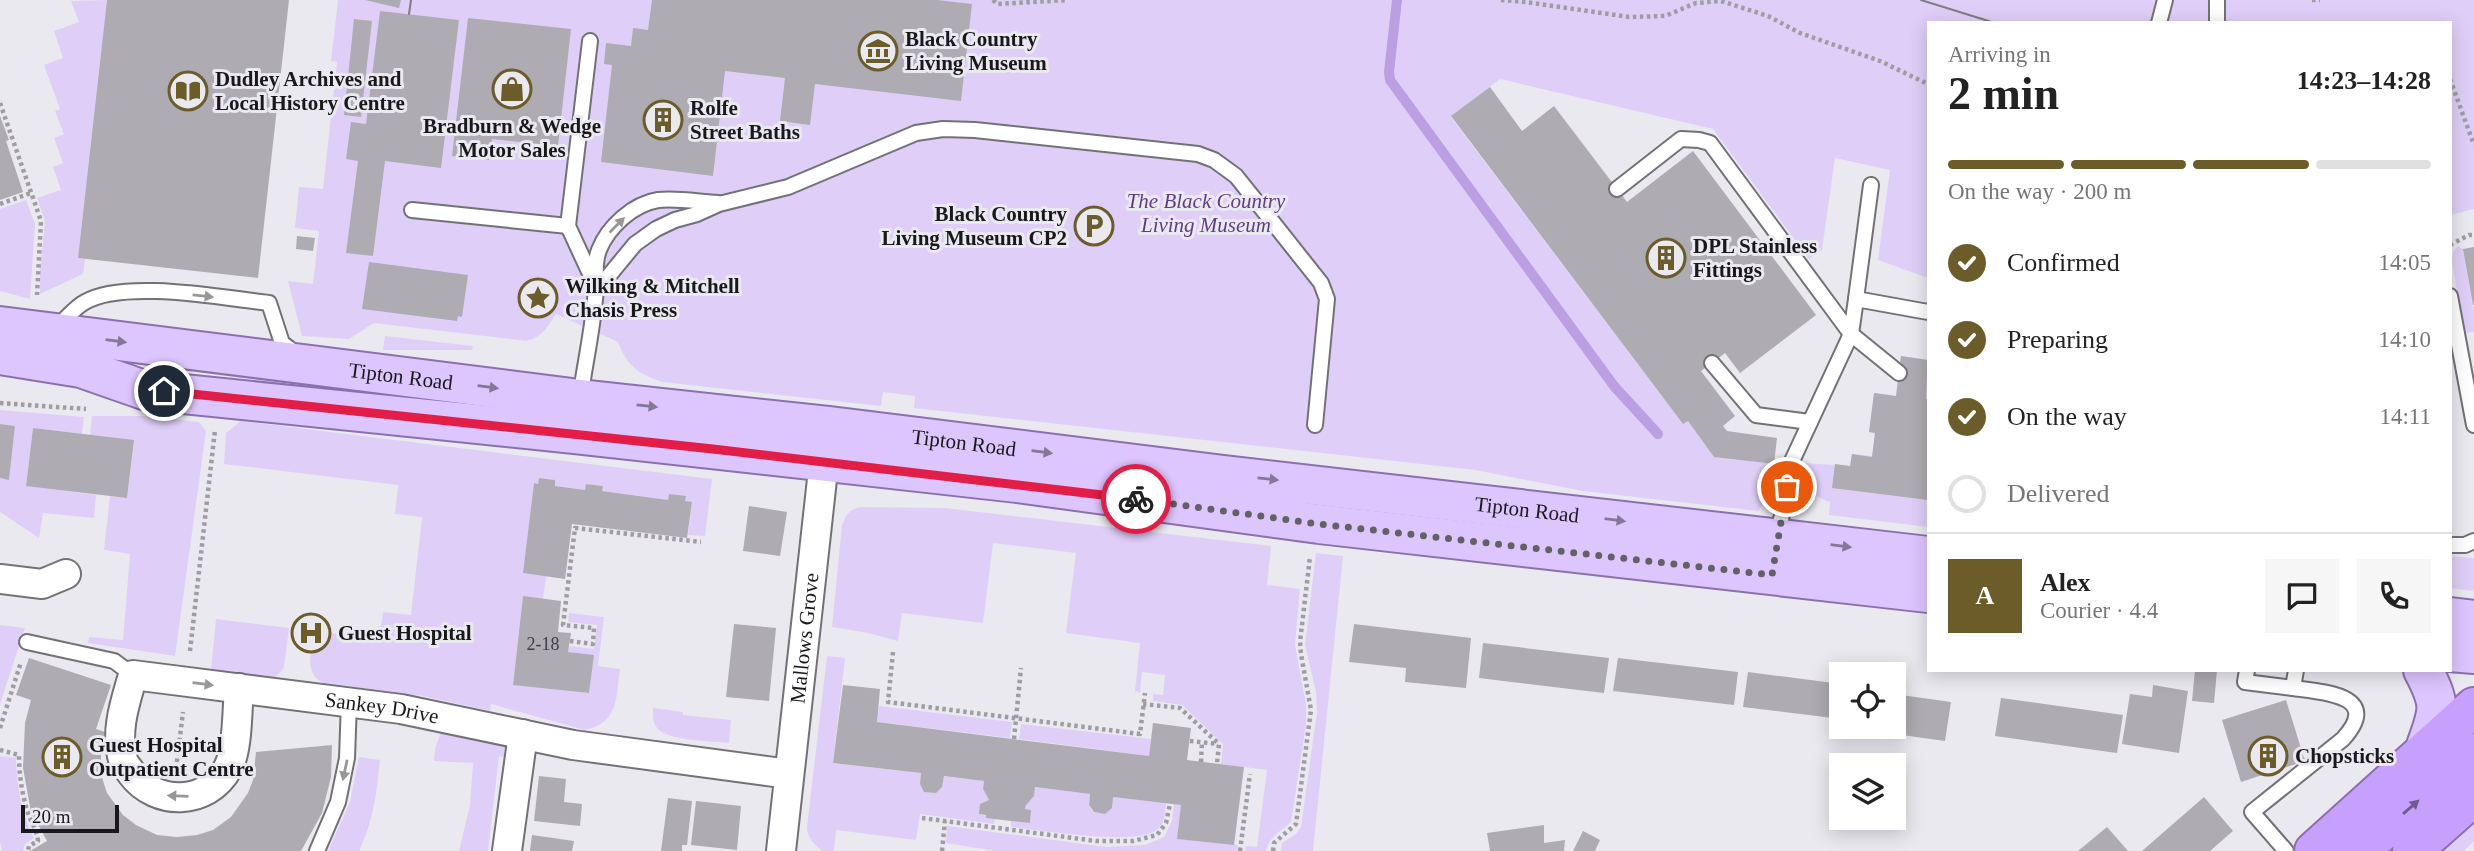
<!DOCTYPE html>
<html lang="en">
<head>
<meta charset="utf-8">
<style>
  body { margin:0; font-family:Georgia,serif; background:#f6f6f6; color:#222; height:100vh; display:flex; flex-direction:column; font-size:26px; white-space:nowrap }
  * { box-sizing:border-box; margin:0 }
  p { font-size:23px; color:#767676 }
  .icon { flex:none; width:38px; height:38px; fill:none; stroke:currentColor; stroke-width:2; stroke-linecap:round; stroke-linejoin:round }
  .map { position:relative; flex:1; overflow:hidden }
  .drawer { position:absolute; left:1927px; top:21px; width:525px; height:651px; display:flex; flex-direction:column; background:#fff; border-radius:0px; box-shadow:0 4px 18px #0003 }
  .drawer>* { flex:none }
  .buttons { position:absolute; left:1829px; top:662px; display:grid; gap:14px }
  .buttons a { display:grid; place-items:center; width:77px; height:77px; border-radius:0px; background:#fff; box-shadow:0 4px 18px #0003; font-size:35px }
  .scale { position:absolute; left:21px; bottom:18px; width:98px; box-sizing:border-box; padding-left:7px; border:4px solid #19181a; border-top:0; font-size:19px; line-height:24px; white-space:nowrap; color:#19181a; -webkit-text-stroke:5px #ebe9f0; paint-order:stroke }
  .pin { position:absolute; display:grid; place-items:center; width:60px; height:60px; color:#fff; margin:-30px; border:4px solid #fff; border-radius:50%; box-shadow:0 2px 7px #0007 }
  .courier { position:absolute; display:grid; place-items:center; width:70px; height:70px; margin:-35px; border:5px solid #e11d48; border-radius:50%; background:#fff; color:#222; box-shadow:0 2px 9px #0007 }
  .summary em { font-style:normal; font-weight:800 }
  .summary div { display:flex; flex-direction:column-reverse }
  .summary { display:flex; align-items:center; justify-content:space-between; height:119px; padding:0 21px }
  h1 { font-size:46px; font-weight:800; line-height:52px }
  .bar { display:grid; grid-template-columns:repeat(4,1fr); gap:10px 7px; align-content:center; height:84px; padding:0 21px }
  .bar i { height:9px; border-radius:5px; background:#e0e0e0 }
  .bar .active { background:#6b5c2a }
  .bar p { grid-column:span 4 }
  .line { display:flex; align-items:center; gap:18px; padding:0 21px; border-top:2px solid #e0e0e0 }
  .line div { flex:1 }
  .round { display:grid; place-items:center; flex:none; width:74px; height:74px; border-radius:0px; background:#f6f6f6 }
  ol { padding:0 21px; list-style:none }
  li { display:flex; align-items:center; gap:21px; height:77px }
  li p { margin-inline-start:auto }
  li .icon { padding:7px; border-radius:50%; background:#6b5c2a; color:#fff; stroke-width:4 }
  li:last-child { color:#767676 }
  li i { width:38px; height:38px; border:4px solid #e0e0e0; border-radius:50% }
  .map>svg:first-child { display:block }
  .green { fill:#dfcff8 }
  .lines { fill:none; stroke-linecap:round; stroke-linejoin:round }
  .stream { stroke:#bb9fe2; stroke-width:10 }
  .building { fill:#aeacb2 }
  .lane-casing { stroke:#737177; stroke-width:18 }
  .street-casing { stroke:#737177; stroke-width:32 }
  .primary-casing { stroke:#8a70ae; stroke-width:42 }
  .highway-casing { stroke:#8a70ae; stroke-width:42 }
  .path { stroke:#9f9da2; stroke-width:4.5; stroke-dasharray:3.5 3.5; stroke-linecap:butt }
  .lane { stroke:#fff; stroke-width:14 }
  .street { stroke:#fff; stroke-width:28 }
  .primary { stroke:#ddc5fe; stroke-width:38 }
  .highway { stroke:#c79ffd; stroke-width:38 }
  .tram { stroke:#7e7d81; stroke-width:2 }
  .oneway { fill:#989798 }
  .oneway2 { fill:#857797 }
  .oneway3 { fill:#705c8c }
  .done { stroke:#626165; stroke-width:7; stroke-dasharray:0 12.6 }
  .route { stroke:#e11d48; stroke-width:9 }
  .labels { text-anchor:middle; stroke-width:6; stroke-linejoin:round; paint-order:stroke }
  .number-label { font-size:18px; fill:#3e3d40 }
  .poi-label { font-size:21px; font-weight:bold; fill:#19181a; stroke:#ebe9f0; text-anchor:start }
  .park-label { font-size:21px; font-style:italic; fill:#613b8a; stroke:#ebe9f0 }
  .street-label { font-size:21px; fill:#19181a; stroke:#ebe9f0 }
</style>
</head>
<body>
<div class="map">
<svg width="2474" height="851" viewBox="0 0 2474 851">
  <rect width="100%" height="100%" fill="#ebe9f0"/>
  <g class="green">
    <path d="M107,0L78,258L85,259L83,274L40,294V272L45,221L37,198L61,190L53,167L63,163L54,138L64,134L55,111L60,109L44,65L63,58L54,31L79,22L71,1Z"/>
    <path d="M338,0H2474V209L2450,215V23H1928V278L1878,260L1890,170L1835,158L1822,250L1809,259L1713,129L1500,79L1451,117L1683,424L1688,421L1715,457L1774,464L1770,495L1758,511L1583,491L1475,470L914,408L915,396L883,392L881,406L662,382C637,373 628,367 618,342L556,314C548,326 542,338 526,341L374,323L349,339L302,336L288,281L313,284L319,231L295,228L299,187L323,189L337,62L331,61Z"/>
    <path d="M26,200L35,224L30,299L0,291V209Z"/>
    <path d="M2458,246L2463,249L2474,313V332L2464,333L2452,261L2453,252Z"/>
    <path d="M385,336L473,346L472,350H383Z"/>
    <path d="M1901,356L1928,360V527L1829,515L1830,502C1810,496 1805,483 1803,463L1850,466L1852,454L1872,456L1875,433L1869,432L1874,393L1896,396Z"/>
    <path d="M0,410L84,417L82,434L33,428L26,485L96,495L94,518L43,513L39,538L0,512V478L9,479L15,427L0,424Z"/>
    <path d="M92,416H142L199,422L206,431L175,656L88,643L89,637L123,640L130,554L104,550L110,496L127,498L134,441L90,435Z"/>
    <path d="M241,421L712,479L705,536L688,535L692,503L685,501L686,497L669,494L668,500L602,491V486L587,484L585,490L555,486V480L539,478L538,484H534L523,573L546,576L543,599L523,597L513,684L589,693L593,656L568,652L569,646L594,649L597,625L568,622L569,613L604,617L598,666L620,669C616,697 619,723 585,730L491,704L490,711L423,696L325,684C302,673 312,652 314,631L379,639L383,612L411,615L422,517L395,514L398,485L224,464L226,433Z"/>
    <path d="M861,507L945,508L1271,546L1267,585L1300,589L1295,645L1306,704V725L1291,822C1282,830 1268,838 1266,851H1245L1246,846L1257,847L1267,770L1221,764L1223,744L1182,705L1153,701V694L1163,695L1165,675L1142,672L1140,693L1135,691L1140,643L1066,633L1076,553L993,543L983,623L902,613L898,641L868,633L832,627L842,525C846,515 849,509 861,507Z"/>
    <path d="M1316,553L1343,556L1313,851H1281L1282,843L1296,834L1301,827L1317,712L1316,692L1305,645Z"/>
    <path d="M2450,556L2474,558V591L2450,588Z"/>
    <path d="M216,619L289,628L284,667C280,674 276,677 269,679L211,671Z"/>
    <path d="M0,625L25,628L0,704Z"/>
    <path d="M827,656L845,658L833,763L921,773L920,784L924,791L935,793L942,787L944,776L984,781L983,789L989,800L980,804V814L995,819L994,824L920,814L916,840L836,830L834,851H823C814,845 807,837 807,827Z"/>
    <path d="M879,706L1012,722L1010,738L877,722Z"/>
    <path d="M653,708L683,712V715L731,720L729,743C712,741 669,741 658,729C652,723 653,716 653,708Z"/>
    <path d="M1021,724L1151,739L1149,756L1019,739Z"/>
    <path d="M446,730L508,744V757L499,756L488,851H459L470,805L473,763L434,761L435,749L441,732Z"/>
    <path d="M0,756L16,758C17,786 21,813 34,838L25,844L23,851H2L0,842Z"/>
    <path d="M359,757L380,760C377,791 373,823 359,851H328L350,802Z"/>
    <path d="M1035,787L1090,794L1089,805L1093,812L1105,814L1113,797L1166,803C1165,812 1165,822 1158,829C1139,847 1040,830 1011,827V821L1030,823L1031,810L1025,809C1026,800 1034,797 1035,787Z"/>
    <path d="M1174,804L1181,805L1178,839L1238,845L1237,851H995L946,843L947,826L1107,847L1145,845L1164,837L1172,821Z"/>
    <path d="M2474,815V841L2464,851H2433Z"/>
  </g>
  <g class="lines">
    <path class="stream" d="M1397,0L1389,72L1390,80L1614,386L1658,434"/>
  </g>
  <g class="building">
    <path d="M107,0H289L258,278L78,258Z"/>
    <path d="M365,0H401L399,8Z"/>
    <path d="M652,0H937L972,4L961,101L815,84L810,125L780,121L785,78L725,71L713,176L601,162L612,65L604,64L606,43L631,46L633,28L648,30Z"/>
    <path d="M380,11L459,20L441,168L385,161L373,256L346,253L358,161L346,159L351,122L366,124Z"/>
    <path d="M468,18L571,29L558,146L492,139L489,160L452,156Z"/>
    <path d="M354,19L372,21L361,117L344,115Z"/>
    <path d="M1490,87L1522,131L1554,106L1627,202L1693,151L1816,315L1740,373L1725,353L1701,371L1735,416L1723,426L1727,431L1777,438L1774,464L1714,457L1688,421L1683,424L1451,116Z"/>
    <path d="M0,116L9,140L6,141L23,192L0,200Z"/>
    <path d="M297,236L315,238L313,251L296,249Z"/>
    <path d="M2474,247V305H2473L2463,249Z"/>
    <path d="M369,262L468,275L462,317L458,316L457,321L362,309Z"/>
    <path d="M1901,356L1928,360L1926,399H1928V500L1832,488L1835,464L1850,466L1852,454L1872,457L1875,433L1869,432L1874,393L1896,396Z"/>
    <path d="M0,424L15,426L9,480L0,478Z"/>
    <path d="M33,428L134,440L127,498L26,486Z"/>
    <path d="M539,478L555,480V486L585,490L586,484L603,486L602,491L668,500L669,494L686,496L685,501L692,502L687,538L572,524L565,579L523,573L534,483L538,484Z"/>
    <path d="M749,506L787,512L780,556L743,551Z"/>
    <path d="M523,596L561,601L558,632L571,633L568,652L594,655L589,693L513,685Z"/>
    <path d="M734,624L776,628L769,701L726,697Z"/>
    <path d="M1354,624L1471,638L1466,688L1405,682L1406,668L1349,662Z"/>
    <path d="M1483,643L1609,658L1604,693L1479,678Z"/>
    <path d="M29,658L111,685L96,729L105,732L101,752V773L104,784L107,793L123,815L136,825L157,835L177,837L197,835L213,830L231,817L248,793L253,780L256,752L332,745L331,777L322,813L301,851H30L47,841L31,812L23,768L25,723L31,700L16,695Z"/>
    <path d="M1618,658L1738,672L1734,705L1613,691Z"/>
    <path d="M2195,670H2217L2214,703L2192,701Z"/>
    <path d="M1748,672L1841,684V719L1743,707Z"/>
    <path d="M843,685L880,689L877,722L1149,756L1153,723L1191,728L1187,760L1244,767L1234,845L1177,839L1181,805L1113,797L1112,808L1105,814L1094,812L1089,805L1090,794L1035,787L1034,796L1026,805L1025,809L1031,810L1030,823L1011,821L986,818V815L979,814L980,804L989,800L983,789L984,781L944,776L942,787L936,793L924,792L920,784L921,773L833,763Z"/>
    <path d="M2153,685L2188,691L2179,753L2122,744L2130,694L2152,697Z"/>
    <path d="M1894,694L1951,702L1945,741L1887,733L1888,726H1894Z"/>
    <path d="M2001,698L2123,715L2117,753L1995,736Z"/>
    <path d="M2286,700L2305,761L2241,782L2222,720Z"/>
    <path d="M539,776L566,779L564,802L582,804L580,826L534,821Z"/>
    <path d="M2204,797L2233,831L2210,851H2142Z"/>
    <path d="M668,798L692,801L687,845H682V851H661Z"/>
    <path d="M696,801L741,806L737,850L691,845Z"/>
    <path d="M1544,825V843L1565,840L1564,851H1490L1487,833Z"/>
    <path d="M2107,827L2128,851H2078Z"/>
    <path d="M1583,831L1600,840L1595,851H1573Z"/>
    <path d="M532,835L574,841L572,851H530Z"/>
  </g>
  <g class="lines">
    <defs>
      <g id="lane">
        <path d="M2159,23L2165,0"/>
        <path d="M2217,23V0"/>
        <path d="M590,41L568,226L592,278"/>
        <path d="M1617,189L1681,139L1699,140L1710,143L1851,334L1856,299L1928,312"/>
        <path d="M412,210L568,226"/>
        <path d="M596,286L607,278L635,244L656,229L675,220L697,214L719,204L788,187L916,133L943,129L975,130L1198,154L1214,160L1236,176L1321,283L1327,299L1315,425"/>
        <path d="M2450,296L2474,425"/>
        <path d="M1856,299L1871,185"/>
        <path d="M57,327C66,319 75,307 85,302C124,279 223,298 269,303L282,343L294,352"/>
        <path d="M1712,363L1756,415L1810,422"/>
        <path d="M580,399C585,362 594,324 596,287C596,274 594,263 599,250C608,227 633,204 658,200C678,198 699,202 718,203"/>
        <path d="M1778,536L1792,461L1851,334L1899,373"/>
        <path d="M2450,545H2465L2474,541"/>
        <path d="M27,642L114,661L133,675"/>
        <path d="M2247,670L2245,682L2293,688L2296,670"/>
        <path d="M317,851L338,802L347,758L349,702"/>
        <path d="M2286,851L2252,812L2343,739C2383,695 2323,692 2293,688"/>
      </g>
      <g id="street">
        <path d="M0,579L42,584L66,574"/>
        <path id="s1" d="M239,688C237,710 238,749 228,768C207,806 156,806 132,774C129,769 125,766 123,760C115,731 125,703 133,675L401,709L573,745L789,774"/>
        <path d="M507,851L523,734"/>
        <path id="s2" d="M781,851L826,443"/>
      </g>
      <g id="primary">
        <path id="s3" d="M0,326L580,399L828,426L1224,475L1928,556"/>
        <path d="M0,355L81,368L144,390L575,434L1017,483L1319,524L1928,593"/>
        <path d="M2450,617L2474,620"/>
        <path d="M2450,652L2474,654"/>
        <path d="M2423,670C2443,708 2438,711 2425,749"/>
      </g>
      <g id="highway">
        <path d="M2314,851L2474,707"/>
        <path d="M2359,851L2474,753"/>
        <path d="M2412,851L2474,796"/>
      </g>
    </defs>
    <use href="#lane" class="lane-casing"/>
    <use href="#street" class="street-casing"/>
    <use href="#primary" class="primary-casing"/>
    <use href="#highway" class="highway-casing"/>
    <g class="path">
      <path d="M993,0L997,4L1068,0"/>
      <path d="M1501,0L1526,2L1629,17L1665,16L1696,3L1721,1L1768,16L1800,33L1880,61L1928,84"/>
      <path d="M2312,0H2320"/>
      <path d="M2450,79L2474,145"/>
      <path d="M0,103L41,221L37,295"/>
      <path d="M0,204L31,193"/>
      <path d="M2450,245L2469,235H2474"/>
      <path d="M0,403L86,409"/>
      <path d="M570,641L593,644L594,628L563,625L575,528L701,542"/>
      <path d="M190,651L215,430"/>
      <path d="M893,652L888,702L1140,734L1145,693"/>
      <path d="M1143,704L1180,708L1219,744L1217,764"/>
      <path d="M0,728L21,662"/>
      <path d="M1014,739L1021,668"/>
      <path d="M1190,741L1218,744"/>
      <path d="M0,750L19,755C19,774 22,795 28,813C31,822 37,831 38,841L29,846L28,851"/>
      <path d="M1201,762L1202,742"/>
      <path d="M176,769L183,712"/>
      <path d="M922,818L1096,841H1133L1157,835L1166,823L1170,804"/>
      <path d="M942,851L945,821"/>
      <path d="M1240,851L1250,774"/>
      <path d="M1273,851L1274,843L1296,824L1311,710L1301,654L1300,642L1310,557"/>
    </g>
    <use href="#lane" class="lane"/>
    <use href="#street" class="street"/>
    <use href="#primary" class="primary"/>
    <use href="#highway" class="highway"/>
    <g class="tram">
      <path d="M1921,0L1995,23"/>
      <path d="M409,14L411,0"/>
    </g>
  </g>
  <defs><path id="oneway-solid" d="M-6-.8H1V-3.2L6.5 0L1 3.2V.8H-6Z" transform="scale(1.75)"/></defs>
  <g class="oneway">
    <use href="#oneway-solid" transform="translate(617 225) rotate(-45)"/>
    <use href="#oneway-solid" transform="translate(203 296) rotate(6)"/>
    <use href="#oneway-solid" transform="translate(203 684) rotate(7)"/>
    <use href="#oneway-solid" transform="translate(345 770) rotate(102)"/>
    <use href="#oneway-solid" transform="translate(178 796) rotate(-178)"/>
  </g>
  <g class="oneway2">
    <use href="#oneway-solid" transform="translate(116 341) rotate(7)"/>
    <use href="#oneway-solid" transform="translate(488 387) rotate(7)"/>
    <use href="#oneway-solid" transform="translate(647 406) rotate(6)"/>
    <use href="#oneway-solid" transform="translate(1042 452) rotate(7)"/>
    <use href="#oneway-solid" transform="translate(1268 479) rotate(6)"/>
    <use href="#oneway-solid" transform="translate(1615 520) rotate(7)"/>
    <use href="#oneway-solid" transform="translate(1841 546) rotate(7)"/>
  </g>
  <use class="oneway3" href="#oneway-solid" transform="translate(2411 807) rotate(-41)"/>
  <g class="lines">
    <path class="done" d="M1136,499L1319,524L1772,575L1787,487"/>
    <path class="route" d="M164,391L713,449L1136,499"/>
  </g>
  <defs>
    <symbol id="museum-ring" viewBox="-11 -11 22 22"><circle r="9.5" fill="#ebe9f0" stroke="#6b5c2a" stroke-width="1.5"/><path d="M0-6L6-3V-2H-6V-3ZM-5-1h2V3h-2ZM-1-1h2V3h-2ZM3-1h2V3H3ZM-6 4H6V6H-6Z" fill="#6b5c2a"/></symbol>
    <symbol id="shop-ring" viewBox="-11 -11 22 22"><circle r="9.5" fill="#ebe9f0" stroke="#6b5c2a" stroke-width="1.5"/><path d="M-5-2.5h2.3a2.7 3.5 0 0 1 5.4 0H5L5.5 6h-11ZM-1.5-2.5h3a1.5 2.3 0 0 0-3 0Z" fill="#6b5c2a"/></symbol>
    <symbol id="library-ring" viewBox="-11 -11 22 22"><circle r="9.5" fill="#ebe9f0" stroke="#6b5c2a" stroke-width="1.5"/><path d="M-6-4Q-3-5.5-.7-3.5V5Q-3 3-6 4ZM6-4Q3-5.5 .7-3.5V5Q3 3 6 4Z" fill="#6b5c2a"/></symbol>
    <symbol id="building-ring" viewBox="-11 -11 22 22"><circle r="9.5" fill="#ebe9f0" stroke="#6b5c2a" stroke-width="1.5"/><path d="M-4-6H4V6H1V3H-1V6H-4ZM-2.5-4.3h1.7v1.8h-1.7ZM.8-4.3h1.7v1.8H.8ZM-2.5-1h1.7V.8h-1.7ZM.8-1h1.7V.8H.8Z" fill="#6b5c2a"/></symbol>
    <symbol id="parking-ring" viewBox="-11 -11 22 22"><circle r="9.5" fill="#ebe9f0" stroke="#6b5c2a" stroke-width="1.5"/><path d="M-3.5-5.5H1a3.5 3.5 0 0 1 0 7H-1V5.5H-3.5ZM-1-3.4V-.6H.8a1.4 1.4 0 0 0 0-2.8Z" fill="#6b5c2a"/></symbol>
    <symbol id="sight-ring" viewBox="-11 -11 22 22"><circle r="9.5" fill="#ebe9f0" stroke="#6b5c2a" stroke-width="1.5"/><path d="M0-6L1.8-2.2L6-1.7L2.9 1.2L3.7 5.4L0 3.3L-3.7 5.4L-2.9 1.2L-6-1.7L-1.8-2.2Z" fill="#6b5c2a"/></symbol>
    <symbol id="hospital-ring" viewBox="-11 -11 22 22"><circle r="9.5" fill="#ebe9f0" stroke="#6b5c2a" stroke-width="1.5"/><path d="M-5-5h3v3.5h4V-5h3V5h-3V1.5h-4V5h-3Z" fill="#6b5c2a"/></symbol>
  </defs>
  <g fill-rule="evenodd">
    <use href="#museum-ring" x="856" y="29" width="44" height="44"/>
    <use href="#shop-ring" x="490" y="67" width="44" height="44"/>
    <use href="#library-ring" x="166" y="69" width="44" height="44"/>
    <use href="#building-ring" x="641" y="98" width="44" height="44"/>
    <use href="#parking-ring" x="1072" y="204" width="44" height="44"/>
    <use href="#building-ring" x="1644" y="236" width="44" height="44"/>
    <use href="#sight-ring" x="516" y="276" width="44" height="44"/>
    <use href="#hospital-ring" x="289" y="611" width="44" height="44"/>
    <use href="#building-ring" x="2246" y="734" width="44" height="44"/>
    <use href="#building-ring" x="40" y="735" width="44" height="44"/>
  </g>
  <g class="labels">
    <g class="number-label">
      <text x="543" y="650">2-18</text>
    </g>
    <g class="poi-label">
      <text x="905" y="46">Black Country<tspan x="905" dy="24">Living Museum</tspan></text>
      <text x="215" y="86">Dudley Archives and<tspan x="215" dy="24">Local History Centre</tspan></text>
      <text x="690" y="115">Rolfe<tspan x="690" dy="24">Street Baths</tspan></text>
      <text x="512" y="133" text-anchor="middle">Bradburn &amp; Wedge<tspan x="512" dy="24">Motor Sales</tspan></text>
      <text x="1067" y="221" text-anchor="end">Black Country<tspan x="1067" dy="24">Living Museum CP2</tspan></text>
      <text x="1693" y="253">DPL Stainless<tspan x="1693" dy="24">Fittings</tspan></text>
      <text x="565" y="293">Wilking &amp; Mitchell<tspan x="565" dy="24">Chasis Press</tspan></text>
      <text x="338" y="640">Guest Hospital</text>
      <text x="89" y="752">Guest Hospital<tspan x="89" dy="24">Outpatient Centre</tspan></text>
      <text x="2295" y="763">Chopsticks</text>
    </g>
    <g class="park-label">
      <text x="1206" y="208">The Black Country<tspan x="1206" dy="24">Living Museum</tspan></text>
    </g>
    <g class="street-label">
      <text dy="7" stroke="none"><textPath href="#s3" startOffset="404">Tipton Road</textPath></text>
      <text dy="7" stroke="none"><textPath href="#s3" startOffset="971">Tipton Road</textPath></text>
      <text dy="7" stroke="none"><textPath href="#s3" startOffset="1538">Tipton Road</textPath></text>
      <text dy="7" stroke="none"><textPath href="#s2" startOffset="214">Mallows Grove</textPath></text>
      <text dy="7" stroke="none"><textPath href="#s1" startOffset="550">Sankey Drive</textPath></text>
    </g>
  </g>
</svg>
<div class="buttons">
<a><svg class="icon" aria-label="locate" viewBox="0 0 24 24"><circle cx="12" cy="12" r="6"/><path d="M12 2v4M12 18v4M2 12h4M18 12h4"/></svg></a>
<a><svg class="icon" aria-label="layers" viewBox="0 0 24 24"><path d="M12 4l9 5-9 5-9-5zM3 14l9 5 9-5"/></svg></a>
</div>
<div class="scale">20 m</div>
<div class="pin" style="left:1787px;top:487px;background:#ea580c"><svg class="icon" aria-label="bag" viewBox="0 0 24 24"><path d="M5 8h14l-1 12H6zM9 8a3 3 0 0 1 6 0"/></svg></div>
<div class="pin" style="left:164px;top:391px;background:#1f2937"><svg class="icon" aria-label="home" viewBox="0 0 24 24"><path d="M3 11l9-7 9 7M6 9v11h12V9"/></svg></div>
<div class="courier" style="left:1136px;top:499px"><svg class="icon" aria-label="bike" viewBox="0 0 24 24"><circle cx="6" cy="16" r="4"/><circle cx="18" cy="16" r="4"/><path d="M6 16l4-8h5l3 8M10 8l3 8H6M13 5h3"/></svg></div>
<section class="drawer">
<div class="summary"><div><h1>2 min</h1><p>Arriving in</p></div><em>14:23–14:28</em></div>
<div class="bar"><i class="active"></i><i class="active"></i><i class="active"></i><i></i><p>On the way · 200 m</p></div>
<ol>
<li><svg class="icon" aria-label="check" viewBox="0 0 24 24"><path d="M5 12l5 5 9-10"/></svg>Confirmed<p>14:05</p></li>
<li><svg class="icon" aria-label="check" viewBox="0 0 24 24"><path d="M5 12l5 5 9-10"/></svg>Preparing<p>14:10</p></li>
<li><svg class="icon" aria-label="check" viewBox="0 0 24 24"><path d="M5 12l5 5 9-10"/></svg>On the way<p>14:11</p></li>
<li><i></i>Delivered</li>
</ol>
<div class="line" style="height:126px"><b class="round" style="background:#6b5c2a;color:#fff">A</b><div><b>Alex</b><p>Courier · 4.4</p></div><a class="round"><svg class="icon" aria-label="chat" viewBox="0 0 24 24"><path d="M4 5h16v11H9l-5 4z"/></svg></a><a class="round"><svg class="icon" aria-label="phone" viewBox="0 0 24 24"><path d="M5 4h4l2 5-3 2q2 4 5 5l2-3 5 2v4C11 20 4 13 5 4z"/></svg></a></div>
</section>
</div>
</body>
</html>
